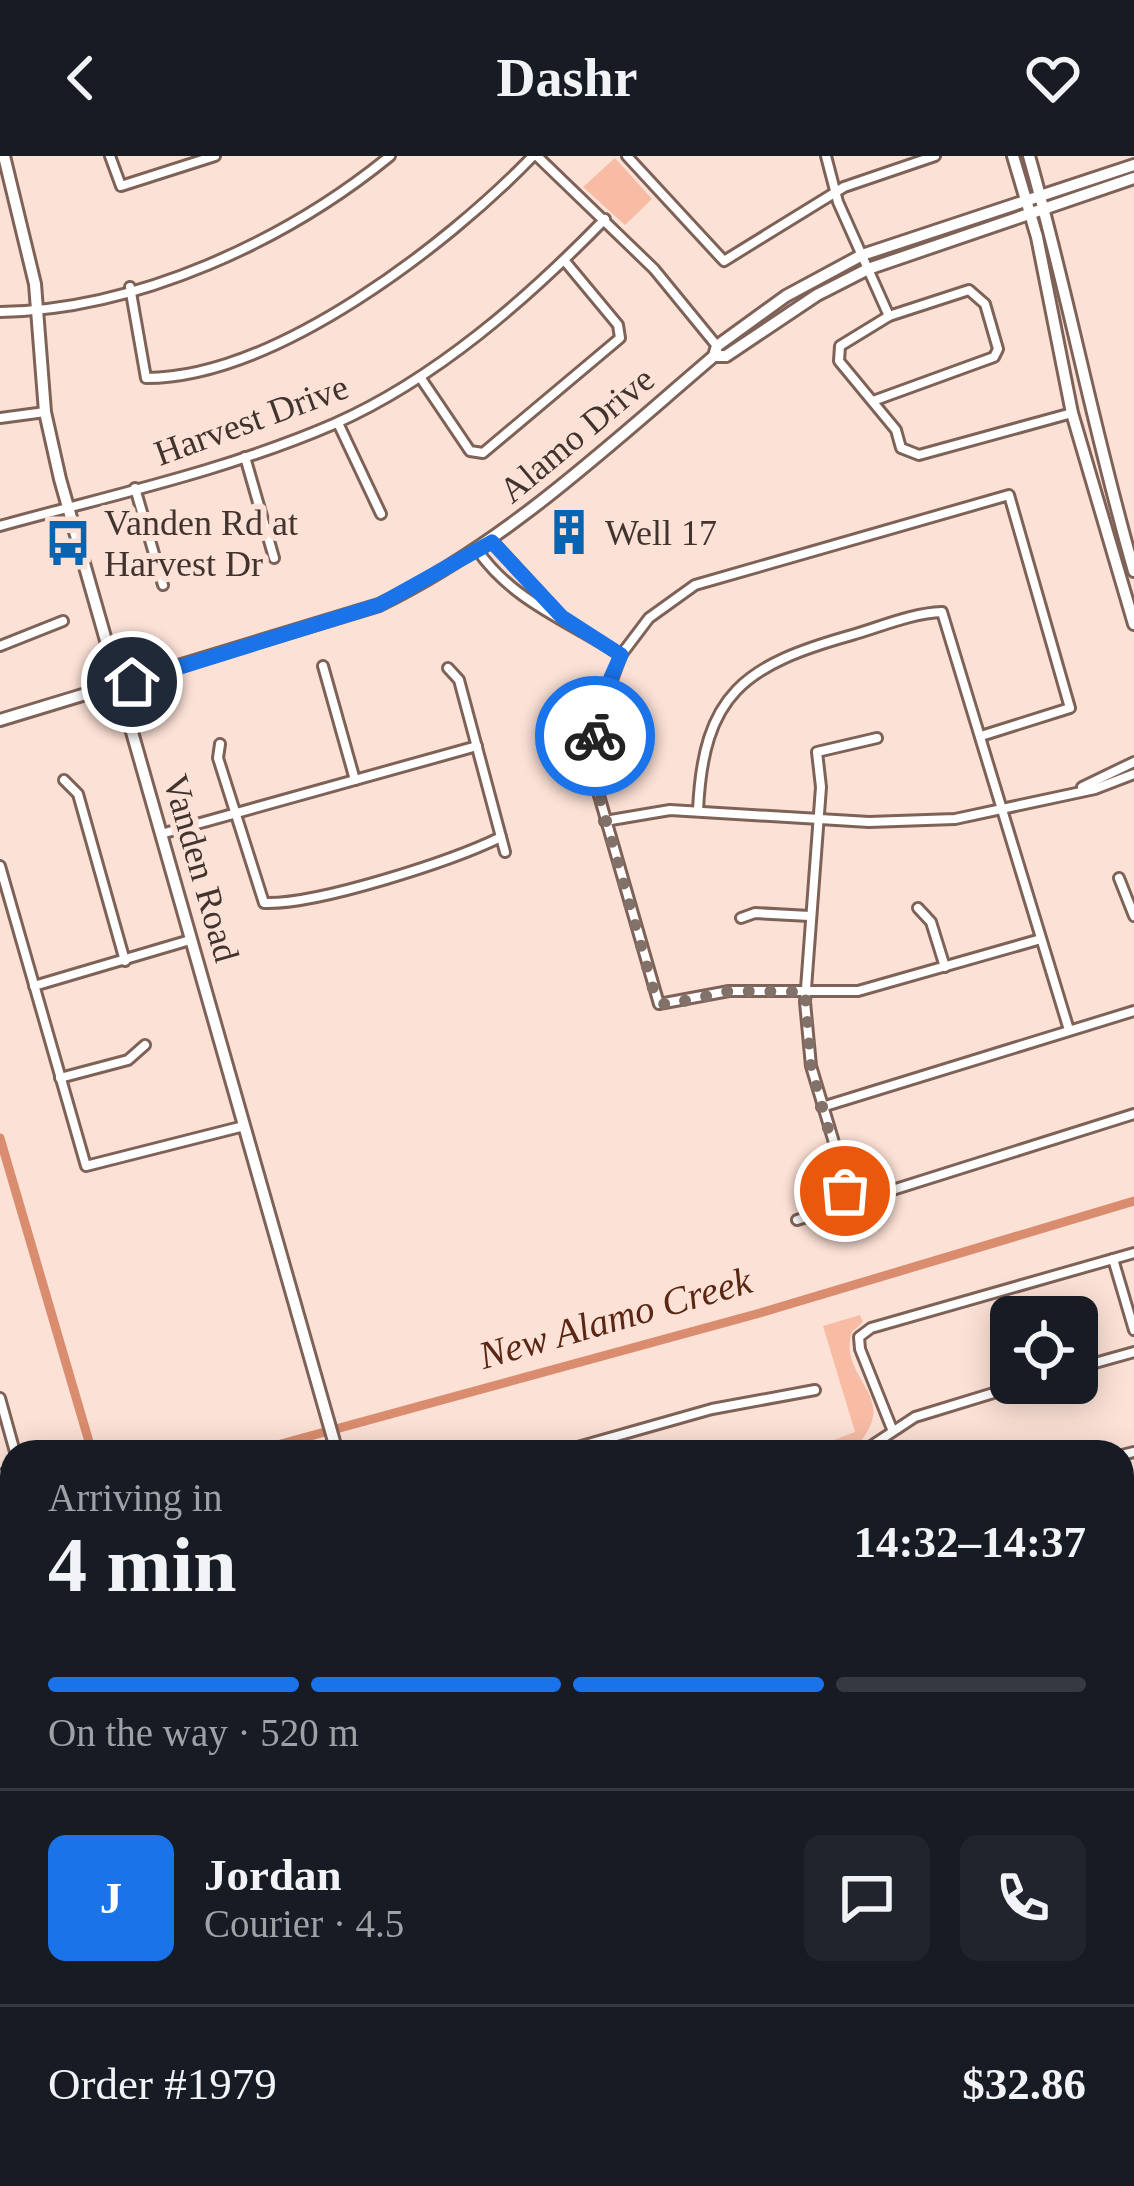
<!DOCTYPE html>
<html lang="en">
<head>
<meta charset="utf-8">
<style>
  body { margin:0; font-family:Georgia,serif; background:#20242c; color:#f1f3f6; height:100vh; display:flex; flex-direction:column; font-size:45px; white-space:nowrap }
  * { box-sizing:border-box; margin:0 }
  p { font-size:39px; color:#9ea1a6 }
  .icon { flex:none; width:66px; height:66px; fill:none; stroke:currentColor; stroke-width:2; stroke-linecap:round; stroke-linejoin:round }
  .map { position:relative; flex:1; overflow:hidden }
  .sheet { position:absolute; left:0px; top:1284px; width:1134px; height:747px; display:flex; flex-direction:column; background:#171b24; border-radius:36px 36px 0 0; box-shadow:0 6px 30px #0003 }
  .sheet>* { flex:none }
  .fabs { position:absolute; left:990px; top:1140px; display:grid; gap:24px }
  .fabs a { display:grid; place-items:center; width:108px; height:108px; border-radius:18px; background:#171b24; box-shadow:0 6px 30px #0003; font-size:60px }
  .pin { position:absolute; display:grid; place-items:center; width:102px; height:102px; color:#fff; margin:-51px; border:6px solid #fff; border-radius:50%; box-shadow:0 3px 12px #0007 }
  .courier { position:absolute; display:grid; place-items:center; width:120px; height:120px; margin:-60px; border:9px solid #1a73e8; border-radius:50%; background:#fff; color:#222; box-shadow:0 3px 15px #0007 }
  .summary em { font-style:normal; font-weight:700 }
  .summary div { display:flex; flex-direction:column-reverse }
  .summary { display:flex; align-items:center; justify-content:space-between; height:204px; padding:0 48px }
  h1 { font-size:78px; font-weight:700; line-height:90px }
  .bar { display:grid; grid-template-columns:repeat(4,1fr); gap:18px 12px; align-content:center; height:144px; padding:0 48px }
  .bar i { height:15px; border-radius:9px; background:#363941 }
  .bar .active { background:#1a73e8 }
  .bar p { grid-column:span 4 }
  .line { display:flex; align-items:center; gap:30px; padding:0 48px; border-top:3px solid #363941 }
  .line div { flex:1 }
  .round { display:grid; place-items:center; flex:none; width:126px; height:126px; border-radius:18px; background:#20242c }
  header { display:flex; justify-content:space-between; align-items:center; height:156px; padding:0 48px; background:#171b24; font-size:54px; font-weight:700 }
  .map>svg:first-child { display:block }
  .green { fill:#f8bca5 }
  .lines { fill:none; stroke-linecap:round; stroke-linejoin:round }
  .canal { stroke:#d98c6e; stroke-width:9 }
  .street-casing { stroke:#7f6257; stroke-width:14 }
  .secondary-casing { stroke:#7f6257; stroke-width:16 }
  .street { stroke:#fff; stroke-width:8 }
  .secondary { stroke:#fff; stroke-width:10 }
  .done { stroke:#827169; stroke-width:12; stroke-dasharray:0 21.6 }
  .route { stroke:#1a73e8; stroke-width:15 }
  .labels { text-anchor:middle; stroke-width:12; stroke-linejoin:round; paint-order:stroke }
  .street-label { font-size:36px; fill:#41342f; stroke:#fce1d6 }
  .poi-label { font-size:36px; fill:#41342f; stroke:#fce1d6; text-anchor:start }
  .water-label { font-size:39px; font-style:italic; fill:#592713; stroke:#fce1d6 }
</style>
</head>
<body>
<header><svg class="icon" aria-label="back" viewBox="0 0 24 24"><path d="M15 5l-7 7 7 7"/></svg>Dashr<svg class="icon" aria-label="heart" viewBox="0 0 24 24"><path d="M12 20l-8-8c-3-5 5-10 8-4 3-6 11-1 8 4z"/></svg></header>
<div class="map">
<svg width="1134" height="2030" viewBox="0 0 1134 2030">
  <rect width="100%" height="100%" fill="#fce1d6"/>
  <g class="green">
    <path d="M615,2L652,43L625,69L583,31Z"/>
    <path d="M860,1159L863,1166L852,1176C836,1225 909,1242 850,1296H802L855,1276L823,1170Z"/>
  </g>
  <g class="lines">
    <g class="canal">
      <path d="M0,982L92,1296"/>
      <path d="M252,1296L760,1157L1134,1045"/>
    </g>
    <defs>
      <g id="street">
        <path d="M110,0L121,30L215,0"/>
        <path d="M537,0L654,113L717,190"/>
        <path d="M627,0L724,105L844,31L935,0"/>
        <path d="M826,0L838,46L889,160"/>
        <path d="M130,131L146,222C275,222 447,89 533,0"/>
        <path d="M0,156C137,154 286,85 390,0"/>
        <path d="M420,221L470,295L483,297L620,182L618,169L564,104"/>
        <path d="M873,245L994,201L998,193L985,148L969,134L889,160L840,190L839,205L896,274L901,292L919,299L1072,257"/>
        <path d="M0,262L45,256"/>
        <path d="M338,267L381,358"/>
        <path d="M245,301L274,402"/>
        <path d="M135,332L163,429"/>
        <path d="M0,370C112,339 228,314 334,268C436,223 528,142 605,63"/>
        <path d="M492,385L561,460"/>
        <path d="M478,395C514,446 569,465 621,499"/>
        <path d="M0,490L63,465"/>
        <path d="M323,510L355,624"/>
        <path d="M448,512L459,524L505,696"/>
        <path d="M981,580L1070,552L1009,339L695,429L649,462L621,499L596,568V629L659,848L729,835H858L1041,783"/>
        <path d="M220,588L218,602L264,747C317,749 452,705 501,681"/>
        <path d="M64,624L78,638L125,805"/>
        <path d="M1082,631L1134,606"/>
        <path d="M698,655C703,537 745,509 852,479C880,471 912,457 942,456L1069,874"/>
        <path d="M605,665L670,654L869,666L955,663L1095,633L1134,618"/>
        <path d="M161,678L477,590"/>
        <path d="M0,710L86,1010L244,970"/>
        <path d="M1119,722L1134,760"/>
        <path d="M918,752L931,766L945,811"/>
        <path d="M741,762L755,757L810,760"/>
        <path d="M34,830L190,784"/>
        <path d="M60,922L128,904L145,889"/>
        <path d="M822,951L1134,855"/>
        <path d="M851,1043L811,910L805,846L821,631L817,596L877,582"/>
        <path d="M797,1064L1134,958"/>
        <path d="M1113,1103L1134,1174"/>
        <path d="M1077,1212L1134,1196"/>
        <path d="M0,1242L15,1296"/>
        <path d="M892,1273L860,1193L859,1181L871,1172L1134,1097"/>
        <path d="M560,1296L712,1253L815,1234"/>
        <path d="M862,1296L915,1261L1026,1227"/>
        <path d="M1122,1299L1134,1296"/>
        <path d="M0,1319L12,1315"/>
        <path d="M0,1399L12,1397"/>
        <path d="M1122,1481L1134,1477"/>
        <path d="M0,1498L12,1495"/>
        <path d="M0,1598L12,1595"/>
        <path d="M1122,1631L1134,1628"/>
        <path d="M0,1686L12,1682"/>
        <path d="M1122,1737L1134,1733"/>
        <path d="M1122,1837L1134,1833"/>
        <path d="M0,1847L12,1877"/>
        <path d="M1122,1938L1134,1934"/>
        <path d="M92,2019L100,2030"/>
        <path d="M230,2019L258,2030"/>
        <path d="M620,2019L623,2030"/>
        <path d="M729,2019L732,2030"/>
        <path d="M1010,2019L1013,2030"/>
        <path d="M1111,2019L1114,2030"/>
        <path d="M367,2030L405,2019"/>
        <path d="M853,2030L854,2021"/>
      </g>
      <g id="secondary">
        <path d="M4,0L35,128L45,256L60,323L337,1296"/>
        <path d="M1013,0L1037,81L1072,257L1134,468"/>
        <path d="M1029,0C1068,137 1094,277 1134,415"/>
        <path d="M714,200H726L817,139L868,113L1134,22"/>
        <path d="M0,564L379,449C506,387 607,291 714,200L717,190L786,140L862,99L1134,9"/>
        <path d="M1122,1552L1134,1548"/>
        <path d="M0,1936L12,1933"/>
        <path d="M541,2019L544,2030"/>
        <path d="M282,2030L284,2019"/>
      </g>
    </defs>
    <use href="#street" class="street-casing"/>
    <use href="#secondary" class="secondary-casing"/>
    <use href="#street" class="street"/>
    <use href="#secondary" class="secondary"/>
  </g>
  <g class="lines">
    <path class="done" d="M595,580L596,629L656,843L666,849L730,835L805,836L811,910L845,1035"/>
    <path class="route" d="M132,526L379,449L492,386L562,461L621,499L601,544L595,580"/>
  </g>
  <defs>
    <symbol id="building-bare" viewBox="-9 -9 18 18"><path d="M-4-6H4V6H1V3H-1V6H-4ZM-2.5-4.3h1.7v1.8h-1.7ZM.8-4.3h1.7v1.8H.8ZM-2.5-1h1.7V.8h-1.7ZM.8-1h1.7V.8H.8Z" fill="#0864b1" stroke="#fce1d6" stroke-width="2.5" paint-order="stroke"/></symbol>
    <symbol id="bus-bare" viewBox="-9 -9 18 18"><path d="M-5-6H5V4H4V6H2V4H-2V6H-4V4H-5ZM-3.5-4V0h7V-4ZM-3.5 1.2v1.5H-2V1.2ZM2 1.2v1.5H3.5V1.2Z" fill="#0864b1" stroke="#fce1d6" stroke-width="2.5" paint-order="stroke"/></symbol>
  </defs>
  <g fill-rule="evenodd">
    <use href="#building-bare" x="536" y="343" width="66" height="66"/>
    <use href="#bus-bare" x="35" y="354" width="66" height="66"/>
  </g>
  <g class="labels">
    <g class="street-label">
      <text transform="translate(251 263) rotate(-20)" y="13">Harvest Drive</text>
      <text transform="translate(576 278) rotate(-40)" y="13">Alamo Drive</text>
      <text transform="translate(202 712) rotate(74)" y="13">Vanden Road</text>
    </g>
    <g class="poi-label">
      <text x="104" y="379">Vanden Rd at<tspan x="104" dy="41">Harvest Dr</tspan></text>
      <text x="605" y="389">Well 17</text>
    </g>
    <g class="water-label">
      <text transform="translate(615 1161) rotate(-16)" y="14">New Alamo Creek</text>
    </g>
  </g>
</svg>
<div class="fabs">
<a><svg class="icon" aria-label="locate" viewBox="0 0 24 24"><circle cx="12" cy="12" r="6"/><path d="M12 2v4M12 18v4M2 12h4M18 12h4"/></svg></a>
</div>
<div class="pin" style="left:845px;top:1035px;background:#ea580c"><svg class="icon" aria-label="bag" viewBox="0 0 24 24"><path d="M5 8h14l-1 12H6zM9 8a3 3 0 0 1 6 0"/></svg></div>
<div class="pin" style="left:132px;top:526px;background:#1f2937"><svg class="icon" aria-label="home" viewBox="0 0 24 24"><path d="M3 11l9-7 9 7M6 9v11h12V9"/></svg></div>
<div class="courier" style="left:595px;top:580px"><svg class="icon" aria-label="bike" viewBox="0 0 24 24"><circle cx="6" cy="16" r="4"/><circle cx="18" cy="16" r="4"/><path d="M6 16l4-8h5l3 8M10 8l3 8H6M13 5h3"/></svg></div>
<section class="sheet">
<div class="summary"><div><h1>4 min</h1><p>Arriving in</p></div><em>14:32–14:37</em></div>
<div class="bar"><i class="active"></i><i class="active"></i><i class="active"></i><i></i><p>On the way · 520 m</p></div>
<div class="line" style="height:216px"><b class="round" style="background:#1a73e8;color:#fff">J</b><div><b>Jordan</b><p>Courier · 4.5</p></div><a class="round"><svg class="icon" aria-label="chat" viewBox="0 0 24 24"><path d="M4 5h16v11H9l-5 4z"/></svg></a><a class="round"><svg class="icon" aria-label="phone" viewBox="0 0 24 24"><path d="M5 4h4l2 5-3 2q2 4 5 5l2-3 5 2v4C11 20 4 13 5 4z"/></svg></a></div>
<div class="line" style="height:156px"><div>Order #1979</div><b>$32.86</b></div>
</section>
</div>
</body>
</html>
